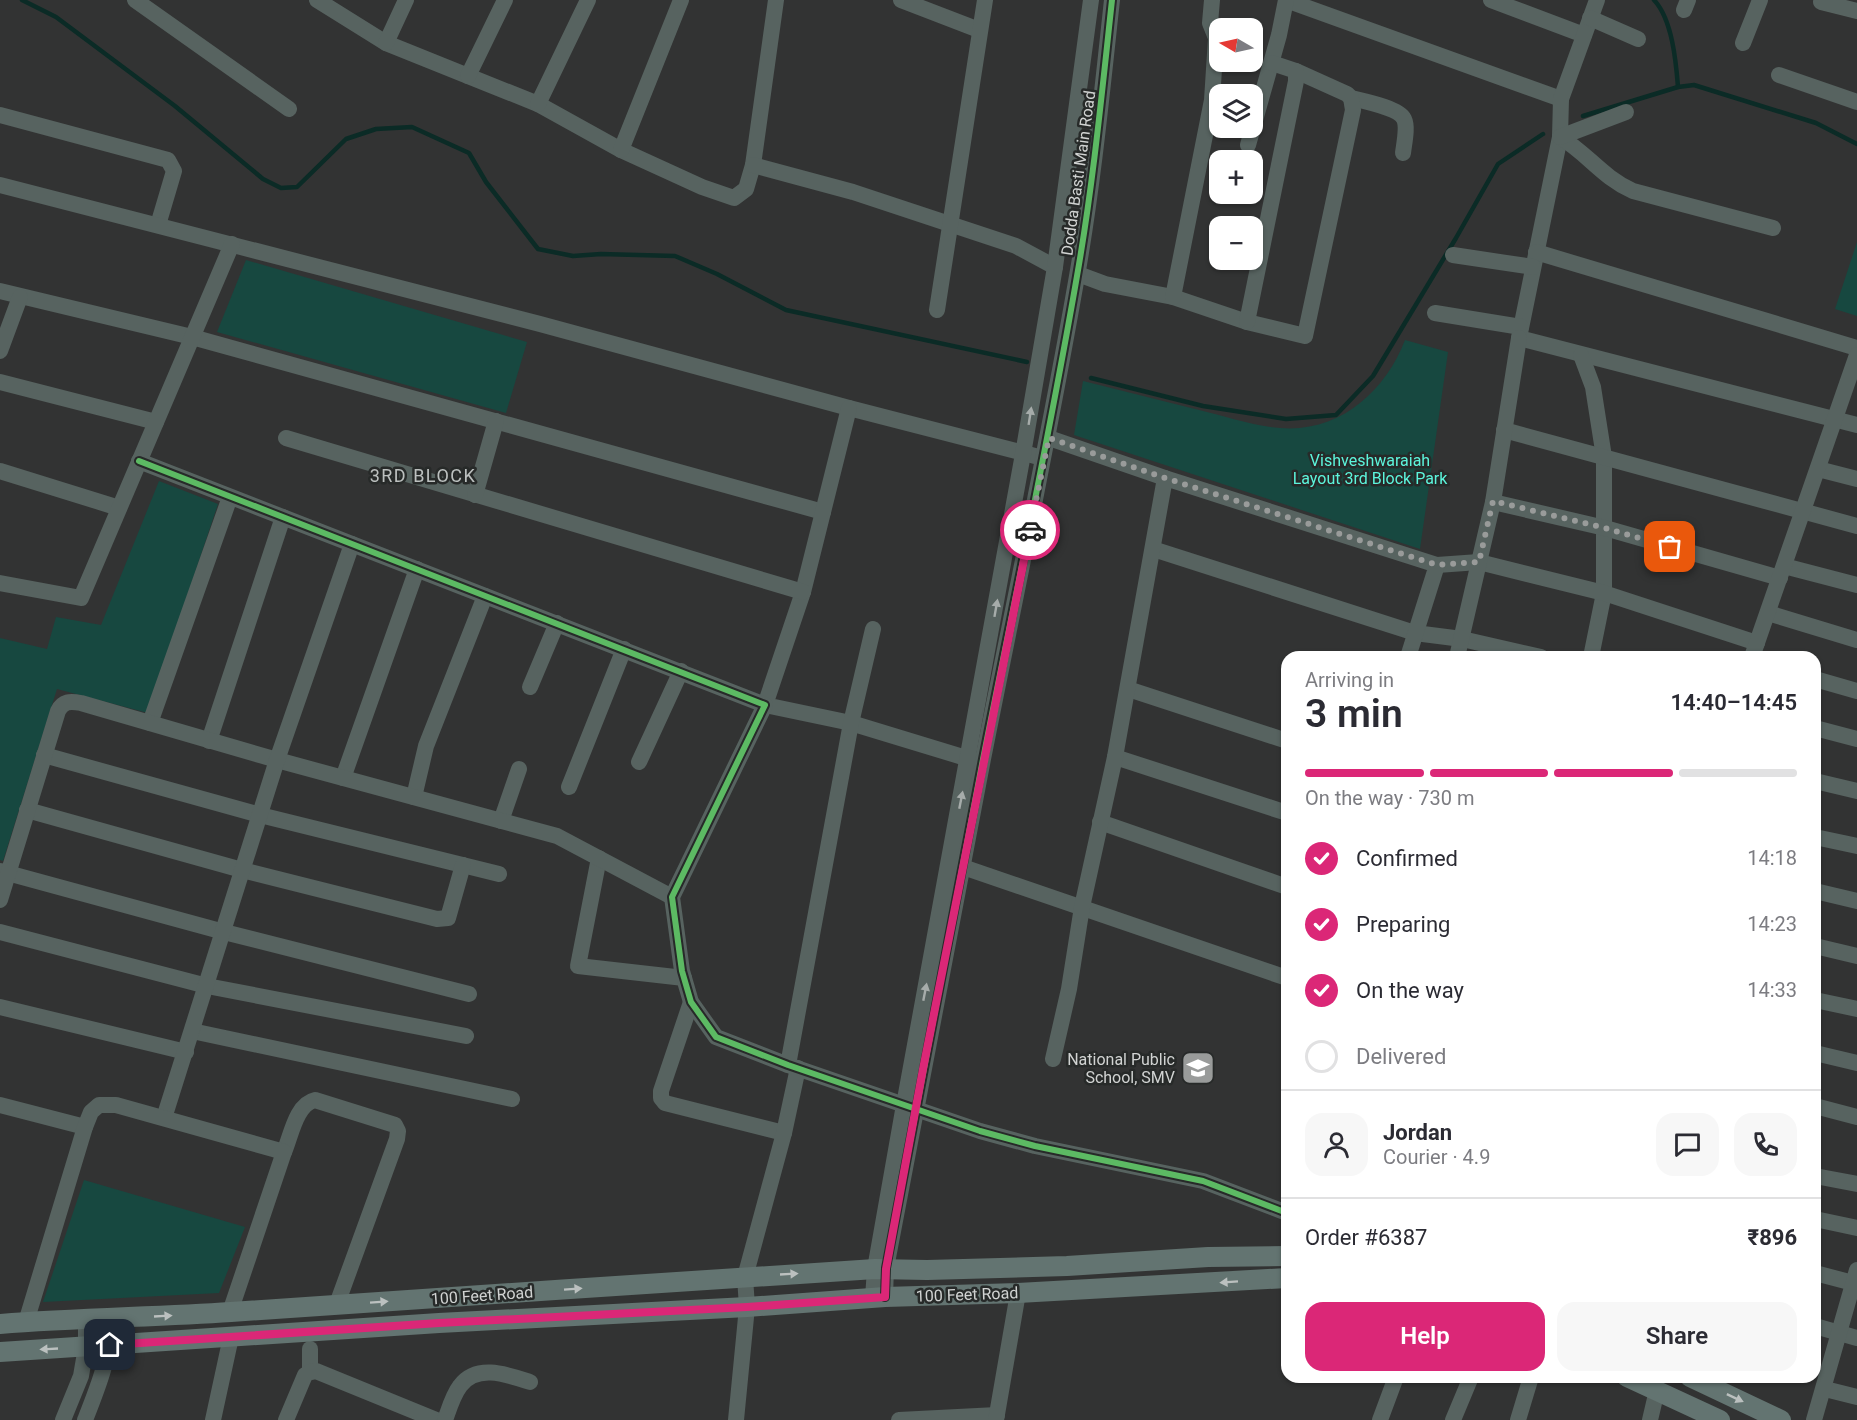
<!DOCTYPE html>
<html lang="en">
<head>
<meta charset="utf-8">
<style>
  body { margin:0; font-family:Roboto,sans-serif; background:#f7f7f7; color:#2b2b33; height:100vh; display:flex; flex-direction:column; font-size:22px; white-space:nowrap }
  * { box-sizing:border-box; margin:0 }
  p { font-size:20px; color:#7c7c81 }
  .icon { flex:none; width:33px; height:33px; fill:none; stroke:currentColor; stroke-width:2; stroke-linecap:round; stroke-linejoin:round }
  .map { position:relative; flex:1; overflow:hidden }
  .drawer { position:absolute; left:1281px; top:651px; width:540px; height:732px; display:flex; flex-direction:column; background:#fff; border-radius:18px; box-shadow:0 2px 4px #0004 }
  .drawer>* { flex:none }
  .needle { width:39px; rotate:279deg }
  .tools { position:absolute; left:1209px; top:18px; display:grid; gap:12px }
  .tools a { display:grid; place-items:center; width:54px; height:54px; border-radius:12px; background:#fff; box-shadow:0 2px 4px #0004; font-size:30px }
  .pin { position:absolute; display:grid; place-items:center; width:51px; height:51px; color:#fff; margin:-26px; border-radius:12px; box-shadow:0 3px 9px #0006 }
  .courier { position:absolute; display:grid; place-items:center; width:60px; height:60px; margin:-30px; border:4px solid #db2777; border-radius:50%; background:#fff; color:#222; box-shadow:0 2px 8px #0007 }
  .summary em { font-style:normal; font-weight:600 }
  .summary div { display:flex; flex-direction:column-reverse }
  .summary { display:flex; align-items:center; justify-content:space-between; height:102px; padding:0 24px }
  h1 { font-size:39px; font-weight:600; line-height:45px }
  .bar { display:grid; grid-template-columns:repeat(4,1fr); gap:9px 6px; align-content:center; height:72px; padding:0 24px }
  .bar i { height:8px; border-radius:4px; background:#e1e1e2 }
  .bar .active { background:#db2777 }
  .bar p { grid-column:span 4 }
  .line { display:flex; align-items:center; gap:15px; padding:0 24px; border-top:2px solid #e1e1e2 }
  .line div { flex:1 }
  .round { display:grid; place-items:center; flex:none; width:63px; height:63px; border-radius:18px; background:#f7f7f7 }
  ol { padding:0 24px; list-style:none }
  li { display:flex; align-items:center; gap:18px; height:66px }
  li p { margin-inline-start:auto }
  li .icon { padding:6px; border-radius:50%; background:#db2777; color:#fff; stroke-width:4 }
  li:last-child { color:#7c7c81 }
  li i { width:33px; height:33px; border:3px solid #e1e1e2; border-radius:50% }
  .button { display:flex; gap:12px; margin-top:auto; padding:12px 24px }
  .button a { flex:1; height:69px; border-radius:18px; background:#db2777; color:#fff; font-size:24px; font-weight:600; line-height:69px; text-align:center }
  .button a+a { background:#f7f7f7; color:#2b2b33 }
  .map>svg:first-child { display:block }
  .green { fill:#174840 }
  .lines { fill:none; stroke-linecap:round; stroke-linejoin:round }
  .stream { stroke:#0b2b26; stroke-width:4.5 }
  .minor { stroke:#576360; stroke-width:16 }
  .major { stroke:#637471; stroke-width:20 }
  .cycleway-casing { stroke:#272a29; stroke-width:10 }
  .cycleway { stroke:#5cba63; stroke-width:6 }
  .oneway { fill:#a6acaa }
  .oneway2 { fill:#bbc0bf }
  .done { stroke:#999b9a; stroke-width:6; stroke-dasharray:0 10.8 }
  .route { stroke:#db2777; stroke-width:8 }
  .labels { text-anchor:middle; stroke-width:5; stroke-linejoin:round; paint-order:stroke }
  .street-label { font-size:16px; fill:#d1d3d2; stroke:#272a29 }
  .park-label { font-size:16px; fill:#5cf5dc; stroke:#272a29 }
  .poi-label { font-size:16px; fill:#d1d3d2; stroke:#272a29; text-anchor:end }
  .neighbourhood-label { font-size:18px; letter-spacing:1.5px; fill:#bcc0bf; stroke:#272a29 }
</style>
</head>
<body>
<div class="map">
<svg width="1857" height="1420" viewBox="0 0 1857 1420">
  <rect width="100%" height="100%" fill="#323333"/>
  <g class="green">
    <path d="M1857,242V316L1835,309Z"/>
    <path d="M246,260L527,342L506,413L217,332Z"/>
    <path d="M1405,340L1448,352L1420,549L1074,435L1083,381C1122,391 1160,400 1199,410C1225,416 1253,426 1280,428C1339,433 1385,392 1405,340Z"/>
    <path d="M159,481L218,504L148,713L57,689L3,861L0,860V638L47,649L56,617L101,625Z"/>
    <path d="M84,1180L245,1227L219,1293L43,1302Z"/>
  </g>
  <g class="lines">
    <g class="stream">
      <path d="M22,0L56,17L175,106L263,179L281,188L297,187L346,139L376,129L412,127L469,153L486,182L538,249L573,256L601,254L675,256L717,274L786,310L1027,362"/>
      <path d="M1654,0C1672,19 1676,61 1678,87"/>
      <path d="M1583,116L1678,87L1694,85L1816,123L1857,144"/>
      <path d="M1091,378L1203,406L1286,419L1336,415L1373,376L1456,238L1498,164L1543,134"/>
    </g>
    <g class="minor">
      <path d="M135,0L289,109"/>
      <path d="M317,0L386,43L538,104L621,150L702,187L734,198L746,189L753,165L776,0"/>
      <path d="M901,0L979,30"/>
      <path d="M1286,0L1561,99"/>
      <path d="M1491,0L1584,35"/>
      <path d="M1597,0L1561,99L1560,137L1519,338L1857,425"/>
      <path d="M1821,2L1857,11"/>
      <path d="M1684,10L1688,0"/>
      <path d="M1590,18L1638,39"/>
      <path d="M386,43L406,0"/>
      <path d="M1743,43L1760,0"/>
      <path d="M1779,75L1857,102"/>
      <path d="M468,76L505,0"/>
      <path d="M1351,98C1363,101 1399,108 1404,119C1408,127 1404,144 1403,153"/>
      <path d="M538,104L588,0"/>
      <path d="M0,115L168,160L174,171L158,225"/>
      <path d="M1560,137C1588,154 1602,177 1633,191L1773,228"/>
      <path d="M1560,137L1626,112"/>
      <path d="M1248,145L1279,35L1286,0"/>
      <path d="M621,150L681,0"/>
      <path d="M753,165L853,192L1016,246L1055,267"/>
      <path d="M0,185L540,324L849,408L1035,456"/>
      <path d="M1536,252L1857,348"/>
      <path d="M1453,255L1533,267"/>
      <path d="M1078,274L1105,284L1173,297L1247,322L1305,336L1353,110L1351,98L1347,94L1296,71"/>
      <path d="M0,291L192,337L823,512"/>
      <path d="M1173,297L1212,100L1216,38L1210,23L1212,0"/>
      <path d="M937,310L985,0"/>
      <path d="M1435,313L1521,327"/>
      <path d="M1247,322L1296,81V71L1272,63"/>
      <path d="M0,351L20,297"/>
      <path d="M1581,355L1593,387L1604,457V593L1591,657"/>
      <path d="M0,382L156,422"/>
      <path d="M849,408L803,592L765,705L851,723L979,762"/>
      <path d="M1504,430L1857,526"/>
      <path d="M286,438L803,592"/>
      <path d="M1049,438L1165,478"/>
      <path d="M139,461L765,705L672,897L682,971L691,1002L716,1037L788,1065L980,1131L1035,1146L1203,1181L1287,1213"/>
      <path d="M1818,469L1857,479"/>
      <path d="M0,471L119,508"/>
      <path d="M475,495L496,421"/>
      <path d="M1493,502L1605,528L1780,578"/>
      <path d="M1153,549L1415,633L1462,639L1541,657"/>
      <path d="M1437,565L1479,562L1604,593L1757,643"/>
      <path d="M1784,566L1857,585"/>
      <path d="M0,583L81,598L232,244"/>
      <path d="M1768,613L1857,640"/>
      <path d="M1457,657L1493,502L1519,338"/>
      <path d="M1752,657L1857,355"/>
      <path d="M1815,679L1857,691"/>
      <path d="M530,687L557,623"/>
      <path d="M1128,689L1287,741"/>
      <path d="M150,723L230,497"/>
      <path d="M1815,728L1857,739"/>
      <path d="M209,741L283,517"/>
      <path d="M44,755L260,815L499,874"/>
      <path d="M1115,757L1287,813"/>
      <path d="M639,762L681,671"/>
      <path d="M343,778L417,569"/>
      <path d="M1815,781L1857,791"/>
      <path d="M569,787L624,649"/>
      <path d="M414,797L426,746L485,596"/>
      <path d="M27,810L242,870L437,919L448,918L463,865"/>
      <path d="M501,821L519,769"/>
      <path d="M1100,822L1287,887"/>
      <path d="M1815,837L1857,846"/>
      <path d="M599,858L578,966L684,978"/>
      <path d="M963,867L1287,978"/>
      <path d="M0,871L224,932L469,994"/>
      <path d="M1815,891L1857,901"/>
      <path d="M0,900L58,711C63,701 70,701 81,703L277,760L557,836L672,897"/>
      <path d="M0,932L207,986L466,1036"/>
      <path d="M1815,946L1857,956"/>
      <path d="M1815,1000L1857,1009"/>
      <path d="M691,1002L661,1091V1098L665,1103L784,1133"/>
      <path d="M0,1007L186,1052"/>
      <path d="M192,1031L512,1099"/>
      <path d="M1815,1053L1857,1063"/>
      <path d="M1053,1059L1069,989L1082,907L1115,757L1165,478L1437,565L1408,657"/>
      <path d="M788,1065L851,723L873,629"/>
      <path d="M0,1105L85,1127"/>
      <path d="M1815,1106L1857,1117"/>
      <path d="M164,1118L277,760L352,544"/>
      <path d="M284,1152C291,1136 296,1104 315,1100L395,1125L398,1131L397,1139L337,1304"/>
      <path d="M1815,1176L1857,1184"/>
      <path d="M1815,1219L1857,1228"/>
      <path d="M1815,1273L1857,1284"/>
      <path d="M885,1297L886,1268C918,1099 949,929 983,759C1015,598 1049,438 1077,276C1093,185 1102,92 1112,0"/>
      <path d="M873,1298L875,1269L904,1105L1023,454L1055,267L1091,0"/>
      <path d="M26,1322L85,1127L91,1112L99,1105H116L284,1152L230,1312"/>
      <path d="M1815,1326L1857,1338"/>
      <path d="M310,1372V1349"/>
      <path d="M1825,1389L1857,1397"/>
      <path d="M63,1420L81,1376L86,1347V1318"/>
      <path d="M85,1420C100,1382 109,1360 111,1319"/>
      <path d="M213,1420L231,1337"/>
      <path d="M286,1420L305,1375L310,1372L316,1371L436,1420"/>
      <path d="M445,1420C449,1409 453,1395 460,1386C477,1363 508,1375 530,1382"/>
      <path d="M736,1420L747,1307L745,1277L784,1133L798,1068"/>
      <path d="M899,1420L997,1415"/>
      <path d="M996,1420L1018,1293"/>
      <path d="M1380,1420L1396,1377"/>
      <path d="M1453,1420L1471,1377"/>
      <path d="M1518,1420L1531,1377"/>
      <path d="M1650,1420L1657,1390"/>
      <path d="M1814,1420L1857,1270"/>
    </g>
    <g class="major">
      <path d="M0,1324C77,1318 154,1317 231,1312C446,1298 660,1282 875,1269L927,1270L1067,1266L1208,1257L1287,1256"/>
      <path d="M0,1352L439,1323L747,1307L885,1297L1018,1293L1287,1278"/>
      <path d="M1627,1377L1720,1420"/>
      <path d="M1690,1377L1781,1420"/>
    </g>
    <defs>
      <g id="cycleway">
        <path d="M139,461L765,705L672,897L682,971L691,1002L716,1037L788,1065L980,1131L1035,1146L1203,1181L1287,1213"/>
        <path d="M885,1297L886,1268C918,1099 949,929 983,759C1015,598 1049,438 1077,276C1093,185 1102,92 1112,0"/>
      </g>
    </defs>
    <use href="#cycleway" class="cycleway-casing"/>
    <use href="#cycleway" class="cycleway"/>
  </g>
  <defs><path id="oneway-solid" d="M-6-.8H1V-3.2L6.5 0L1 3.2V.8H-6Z" transform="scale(1.5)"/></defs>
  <g class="oneway">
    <use href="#oneway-solid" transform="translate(1030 416) rotate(-81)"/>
    <use href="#oneway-solid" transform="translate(996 608) rotate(-80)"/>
    <use href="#oneway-solid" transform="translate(961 800) rotate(-79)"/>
    <use href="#oneway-solid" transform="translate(925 992) rotate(-79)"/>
  </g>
  <g class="oneway2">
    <use href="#oneway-solid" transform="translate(789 1274) rotate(-3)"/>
    <use href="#oneway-solid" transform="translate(1229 1282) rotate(176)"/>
    <use href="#oneway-solid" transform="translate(573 1289) rotate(-4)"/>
    <use href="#oneway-solid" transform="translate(379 1302) rotate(-4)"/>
    <use href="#oneway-solid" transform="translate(163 1316) rotate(-3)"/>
    <use href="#oneway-solid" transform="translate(49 1349) rotate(177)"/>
    <use href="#oneway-solid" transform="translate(1735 1398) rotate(25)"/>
  </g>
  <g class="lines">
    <path class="done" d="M1030,530L1049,438L1165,478L1437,565L1479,562L1493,501L1605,528L1670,547"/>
    <path class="route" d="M110,1345L439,1323L747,1307L885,1297L886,1269L923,1069L1030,530"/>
  </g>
  <defs>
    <symbol id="school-square" viewBox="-11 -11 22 22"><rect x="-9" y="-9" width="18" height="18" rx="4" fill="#999b9a" stroke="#272a29"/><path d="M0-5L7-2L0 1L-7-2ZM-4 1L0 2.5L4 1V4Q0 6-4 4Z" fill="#fff"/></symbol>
  </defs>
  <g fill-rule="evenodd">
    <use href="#school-square" x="1179" y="1049" width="38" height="38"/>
  </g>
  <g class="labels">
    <g class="street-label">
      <text transform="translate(1078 173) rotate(-82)" y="6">Dodda Basti Main Road</text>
      <text transform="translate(967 1294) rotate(-2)" y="6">100 Feet Road</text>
      <text transform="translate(482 1295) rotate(-4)" y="6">100 Feet Road</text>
    </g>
    <g class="park-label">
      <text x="1370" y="466">Vishveshwaraiah<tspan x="1370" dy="18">Layout 3rd Block Park</tspan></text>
    </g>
    <g class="poi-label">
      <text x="1175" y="1065">National Public<tspan x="1175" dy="18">School, SMV</tspan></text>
    </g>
    <g class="neighbourhood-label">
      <text x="423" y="482">3RD BLOCK</text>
    </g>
  </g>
</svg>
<div class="tools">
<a><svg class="needle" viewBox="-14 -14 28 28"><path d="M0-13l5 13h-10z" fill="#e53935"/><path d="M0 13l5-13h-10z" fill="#7c7c81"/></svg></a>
<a><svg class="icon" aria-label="layers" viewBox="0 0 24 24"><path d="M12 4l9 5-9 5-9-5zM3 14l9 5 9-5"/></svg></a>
<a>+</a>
<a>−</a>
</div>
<div class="pin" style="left:1670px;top:547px;background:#ea580c"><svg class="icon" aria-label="bag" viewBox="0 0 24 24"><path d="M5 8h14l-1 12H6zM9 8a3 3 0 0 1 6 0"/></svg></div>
<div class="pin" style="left:110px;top:1345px;background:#1f2937"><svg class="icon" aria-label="home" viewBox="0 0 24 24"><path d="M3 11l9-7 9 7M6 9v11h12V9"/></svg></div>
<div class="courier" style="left:1030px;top:530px"><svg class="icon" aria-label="car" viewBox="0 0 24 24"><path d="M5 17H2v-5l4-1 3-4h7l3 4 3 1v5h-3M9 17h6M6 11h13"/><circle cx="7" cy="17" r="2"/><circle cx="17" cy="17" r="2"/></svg></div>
<section class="drawer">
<div class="summary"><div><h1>3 min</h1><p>Arriving in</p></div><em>14:40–14:45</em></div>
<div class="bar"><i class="active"></i><i class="active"></i><i class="active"></i><i></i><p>On the way · 730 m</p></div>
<ol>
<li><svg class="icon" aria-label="check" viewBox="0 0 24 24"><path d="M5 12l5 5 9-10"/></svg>Confirmed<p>14:18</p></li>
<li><svg class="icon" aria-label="check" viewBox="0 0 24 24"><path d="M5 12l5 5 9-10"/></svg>Preparing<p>14:23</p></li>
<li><svg class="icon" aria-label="check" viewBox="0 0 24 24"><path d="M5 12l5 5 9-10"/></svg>On the way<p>14:33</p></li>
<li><i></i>Delivered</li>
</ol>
<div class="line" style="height:108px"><a class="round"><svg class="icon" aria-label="person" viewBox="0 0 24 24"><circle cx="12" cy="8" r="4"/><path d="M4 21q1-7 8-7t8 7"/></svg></a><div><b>Jordan</b><p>Courier · 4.9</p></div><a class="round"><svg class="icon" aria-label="chat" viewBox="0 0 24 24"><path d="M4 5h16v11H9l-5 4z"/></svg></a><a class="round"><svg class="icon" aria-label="phone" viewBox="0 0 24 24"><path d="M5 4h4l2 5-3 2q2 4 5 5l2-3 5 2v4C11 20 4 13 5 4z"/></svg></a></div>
<div class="line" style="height:78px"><div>Order #6387</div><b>₹896</b></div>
<div class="button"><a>Help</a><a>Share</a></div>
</section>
</div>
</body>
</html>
